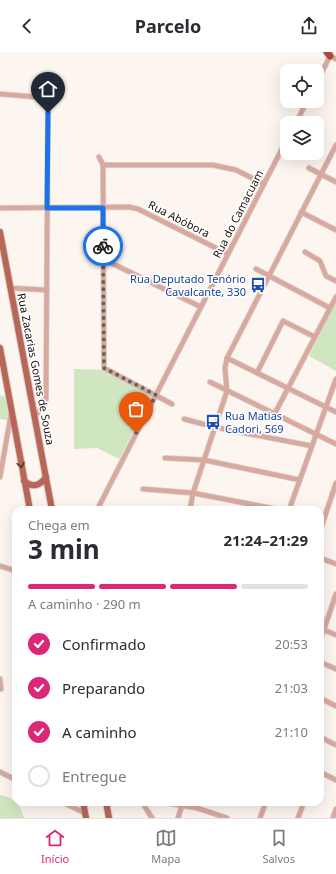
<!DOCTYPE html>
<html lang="pt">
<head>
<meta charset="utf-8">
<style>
  body { margin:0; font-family:"Noto Sans",sans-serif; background:#f7f7f7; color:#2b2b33; height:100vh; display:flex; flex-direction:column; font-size:15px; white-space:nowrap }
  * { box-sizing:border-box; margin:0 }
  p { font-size:13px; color:#7c7c81 }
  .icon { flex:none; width:22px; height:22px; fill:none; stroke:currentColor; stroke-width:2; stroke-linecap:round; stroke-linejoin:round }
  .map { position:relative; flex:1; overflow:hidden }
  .panel { position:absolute; left:12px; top:454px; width:312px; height:300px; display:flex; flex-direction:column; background:#fff; border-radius:12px; box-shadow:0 4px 16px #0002 }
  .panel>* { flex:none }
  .fabs { position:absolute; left:280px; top:12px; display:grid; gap:8px }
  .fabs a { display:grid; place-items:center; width:44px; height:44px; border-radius:8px; background:#fff; box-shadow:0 4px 16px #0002; font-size:20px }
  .pin { position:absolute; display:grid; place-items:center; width:34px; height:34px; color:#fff; margin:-41px -17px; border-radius:50% 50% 50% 0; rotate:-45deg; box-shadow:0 0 4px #0007 }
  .pin .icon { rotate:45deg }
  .courier { position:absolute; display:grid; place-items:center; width:40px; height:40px; margin:-20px; border:3px solid #1a73e8; border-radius:50%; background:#fff; color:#222; box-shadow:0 1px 5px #0007 }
  .overview em { font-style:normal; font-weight:700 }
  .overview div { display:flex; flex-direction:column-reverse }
  .overview { display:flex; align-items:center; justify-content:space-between; height:68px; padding:0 16px }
  h1 { font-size:26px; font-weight:700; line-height:30px }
  .bar { display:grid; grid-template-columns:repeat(4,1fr); gap:6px 4px; align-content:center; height:48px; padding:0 16px }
  .bar i { height:5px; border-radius:3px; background:#e1e1e2 }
  .bar .on { background:#db2777 }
  .bar p { grid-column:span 4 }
  ol { padding:0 16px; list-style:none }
  li { display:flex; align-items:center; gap:12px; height:44px }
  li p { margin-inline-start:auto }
  li .icon { padding:4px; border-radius:50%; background:#db2777; color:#fff; stroke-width:4 }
  li:last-child { color:#7c7c81 }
  li i { width:22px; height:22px; border:2px solid #e1e1e2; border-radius:50% }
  header { display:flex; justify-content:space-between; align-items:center; height:52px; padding:0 16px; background:#fff; font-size:18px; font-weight:700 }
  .dock { display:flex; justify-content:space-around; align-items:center; height:56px; border-top:1px solid #e1e1e2; background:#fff; font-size:11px; color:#7c7c81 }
  .dock a { display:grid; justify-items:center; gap:2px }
  .dock .on { color:#db2777 }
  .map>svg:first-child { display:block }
  .green { fill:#d0e6c0 }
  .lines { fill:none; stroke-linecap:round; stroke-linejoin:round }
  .minor-casing { stroke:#d8d1cb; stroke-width:6 }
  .major-casing { stroke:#d8d1cb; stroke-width:8 }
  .highway-casing { stroke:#d8d1cb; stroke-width:9 }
  .minor { stroke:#d9a9a0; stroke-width:4.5 }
  .major { stroke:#b96557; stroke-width:6 }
  .highway { stroke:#ab4a3c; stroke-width:7 }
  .oneway { stroke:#58332a }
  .done { stroke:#68615b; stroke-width:4; stroke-dasharray:0 7.2 }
  .route { stroke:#1a73e8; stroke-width:5 }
  .labels { text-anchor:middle; stroke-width:3; stroke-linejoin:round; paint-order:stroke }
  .street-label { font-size:11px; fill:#18110c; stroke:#fff }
  .transit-label { font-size:11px; fill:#164399; stroke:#fff; text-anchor:end }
</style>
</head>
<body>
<header><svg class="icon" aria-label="back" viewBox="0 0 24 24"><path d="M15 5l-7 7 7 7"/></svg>Parcelo<svg class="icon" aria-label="share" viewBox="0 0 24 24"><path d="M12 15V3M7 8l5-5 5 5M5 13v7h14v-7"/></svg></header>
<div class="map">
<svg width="336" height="766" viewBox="0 0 336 766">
  <rect width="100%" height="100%" fill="#fdf5ef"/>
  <g class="green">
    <path d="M336,249V319L309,304Z"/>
    <path d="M74,317L104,318L153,343L119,407L97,396L74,397Z"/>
    <path d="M0,343L6,345L9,357L7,368L0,367Z"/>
    <path d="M0,743C15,746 20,752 24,766H0Z"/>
  </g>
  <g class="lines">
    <defs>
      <g id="minor">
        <path d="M317,30L330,4L336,7"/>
        <path d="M0,42L48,46L46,347L45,352L35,364"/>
        <path d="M296,71L307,49"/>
        <path d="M99,105L103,113L104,316L172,352"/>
        <path d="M103,113H213L236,118L264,132"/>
        <path d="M309,116L336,130"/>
        <path d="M0,156L129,155L138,157L228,202"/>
        <path d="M301,160L336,178"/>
        <path d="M305,200L320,209L326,224L336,229"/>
        <path d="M103,207L201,255"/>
        <path d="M256,217L330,256"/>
        <path d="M11,236L47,238"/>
        <path d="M227,306L336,360"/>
        <path d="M257,321L283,269L315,285"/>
        <path d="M210,330L336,392"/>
        <path d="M275,361L336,245"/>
        <path d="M184,367L214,375L312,394"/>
        <path d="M165,406L204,408L300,428"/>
        <path d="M0,425L11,362"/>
        <path d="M143,437L193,441L281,458"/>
        <path d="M97,458L287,87"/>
        <path d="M190,458L193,441L227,339L225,316L227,306L336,93"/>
        <path d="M289,458L336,327"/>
        <path d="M320,479L336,431"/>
        <path d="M320,506L336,512"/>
        <path d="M0,514L16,519"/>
        <path d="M320,576L336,583"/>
        <path d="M320,589L336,542"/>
        <path d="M320,610L336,617"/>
        <path d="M0,627L1,637"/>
        <path d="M320,646L336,654"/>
        <path d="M320,685L336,693"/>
        <path d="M0,720L16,728"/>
        <path d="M320,720L336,728"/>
        <path d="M62,750L85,761"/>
        <path d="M142,750L152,766"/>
        <path d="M161,750L197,756L227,766"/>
        <path d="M178,766L183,750"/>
        <path d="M260,766L266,750"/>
        <path d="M298,766L304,750"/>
        <path d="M333,766L336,757"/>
      </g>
      <g id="major">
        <path d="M0,180L52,458"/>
        <path d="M0,296L30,458"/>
        <path d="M24,429C32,436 40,434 46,425"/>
        <path d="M83,750L86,766"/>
        <path d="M106,750L109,766"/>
      </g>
      <path id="highway" d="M327,0L330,4"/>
    </defs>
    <use href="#minor" class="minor-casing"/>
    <use href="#major" class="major-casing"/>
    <use href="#highway" class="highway-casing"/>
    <use href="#minor" class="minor"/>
    <use href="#major" class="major"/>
    <use href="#highway" class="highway"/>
  </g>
  <defs><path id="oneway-chevron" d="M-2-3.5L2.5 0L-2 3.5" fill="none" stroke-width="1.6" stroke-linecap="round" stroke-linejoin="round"/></defs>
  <use class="oneway" href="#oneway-chevron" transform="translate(21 413) rotate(79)"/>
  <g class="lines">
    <path class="done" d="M103,194L104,316L156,343L136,381"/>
    <path class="route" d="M48,61L47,156H103V194"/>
  </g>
  <defs>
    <symbol id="bus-bare" viewBox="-9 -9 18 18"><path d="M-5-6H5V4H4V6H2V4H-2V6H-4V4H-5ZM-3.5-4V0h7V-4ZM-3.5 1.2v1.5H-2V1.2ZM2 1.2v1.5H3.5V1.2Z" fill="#1a4fb4" stroke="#fff" stroke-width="2.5" paint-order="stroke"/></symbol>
  </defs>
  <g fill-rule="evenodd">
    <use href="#bus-bare" x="247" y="222" width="22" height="22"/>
    <use href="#bus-bare" x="202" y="359" width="22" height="22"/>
  </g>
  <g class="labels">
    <g class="street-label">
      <text transform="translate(238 162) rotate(-63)" y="4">Rua do Camacuam</text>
      <text transform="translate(179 167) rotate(27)" y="4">Rua Abóbora</text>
      <text transform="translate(36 317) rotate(79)" y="4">Rua Zacarias Gomes de Souza</text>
    </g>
    <g class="transit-label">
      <text x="246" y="231">Rua Deputado Tenório<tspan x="246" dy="13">Cavalcante, 330</tspan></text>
      <text x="225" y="368" text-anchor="start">Rua Matias<tspan x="225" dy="13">Cadori, 569</tspan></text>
    </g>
  </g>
</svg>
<div class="fabs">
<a><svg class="icon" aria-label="locate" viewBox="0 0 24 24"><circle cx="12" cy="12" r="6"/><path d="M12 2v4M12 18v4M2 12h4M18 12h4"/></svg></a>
<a><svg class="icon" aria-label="layers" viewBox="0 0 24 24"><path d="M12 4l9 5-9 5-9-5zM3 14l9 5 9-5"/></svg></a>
</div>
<div class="pin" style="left:136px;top:381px;background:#ea580c"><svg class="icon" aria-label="bag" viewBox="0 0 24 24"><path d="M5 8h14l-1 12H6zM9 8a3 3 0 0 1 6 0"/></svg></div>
<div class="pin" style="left:48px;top:61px;background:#1f2937"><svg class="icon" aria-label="home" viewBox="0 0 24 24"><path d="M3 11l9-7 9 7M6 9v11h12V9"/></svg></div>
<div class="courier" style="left:103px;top:194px"><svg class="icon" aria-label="bike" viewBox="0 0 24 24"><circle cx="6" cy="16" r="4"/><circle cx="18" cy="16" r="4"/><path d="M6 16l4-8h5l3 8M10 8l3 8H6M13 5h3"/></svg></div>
<section class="panel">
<div class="overview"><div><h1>3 min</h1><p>Chega em</p></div><em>21:24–21:29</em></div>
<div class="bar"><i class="on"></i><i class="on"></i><i class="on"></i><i></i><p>A caminho · 290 m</p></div>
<ol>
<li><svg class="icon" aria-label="check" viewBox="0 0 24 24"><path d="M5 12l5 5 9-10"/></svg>Confirmado<p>20:53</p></li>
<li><svg class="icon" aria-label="check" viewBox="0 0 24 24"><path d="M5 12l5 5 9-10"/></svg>Preparando<p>21:03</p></li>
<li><svg class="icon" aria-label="check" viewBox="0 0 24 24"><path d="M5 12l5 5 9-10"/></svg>A caminho<p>21:10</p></li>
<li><i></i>Entregue</li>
</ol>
</section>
</div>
<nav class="dock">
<a class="on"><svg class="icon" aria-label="home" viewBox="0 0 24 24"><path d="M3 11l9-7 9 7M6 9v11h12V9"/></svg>Início</a>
<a><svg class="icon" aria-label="map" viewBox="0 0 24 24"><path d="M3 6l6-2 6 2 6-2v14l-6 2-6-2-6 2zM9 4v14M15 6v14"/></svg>Mapa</a>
<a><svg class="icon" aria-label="saved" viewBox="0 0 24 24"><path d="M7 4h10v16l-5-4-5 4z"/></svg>Salvos</a>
</nav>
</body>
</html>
